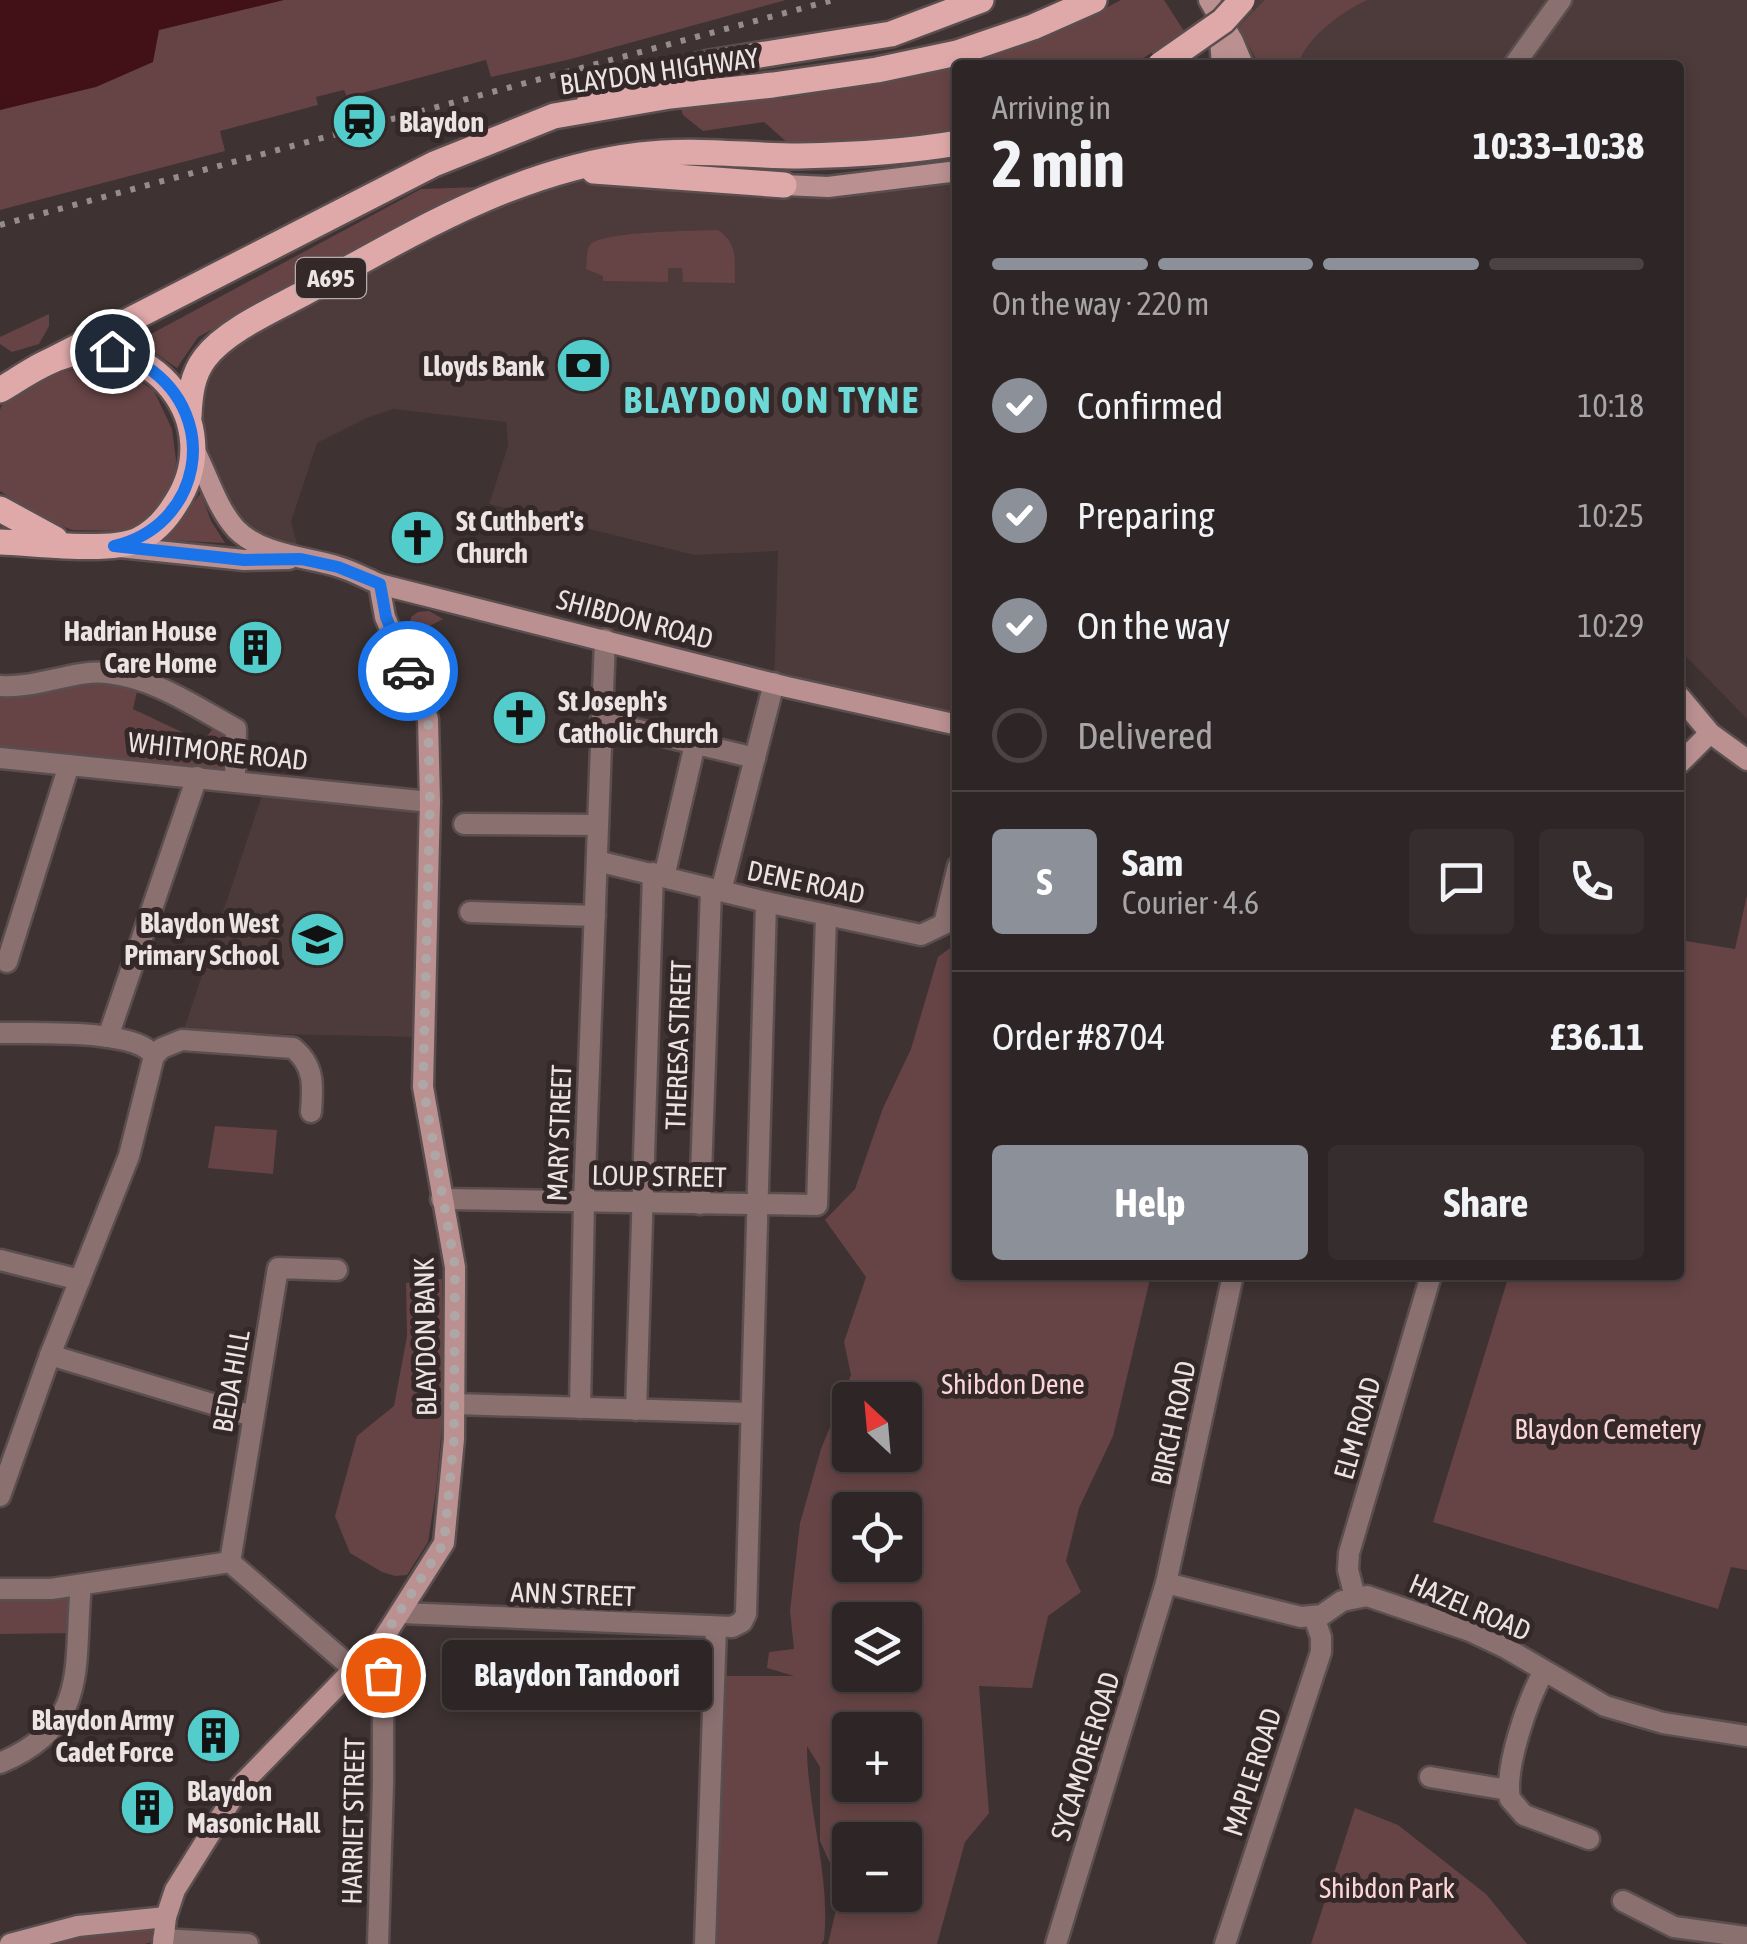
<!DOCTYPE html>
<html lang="en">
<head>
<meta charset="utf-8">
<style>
  body { margin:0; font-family:"Asap Condensed",sans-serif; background:#362e2e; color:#f1f3f6; height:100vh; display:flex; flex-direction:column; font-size:38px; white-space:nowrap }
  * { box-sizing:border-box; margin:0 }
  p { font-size:32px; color:#a7a5a7 }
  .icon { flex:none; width:55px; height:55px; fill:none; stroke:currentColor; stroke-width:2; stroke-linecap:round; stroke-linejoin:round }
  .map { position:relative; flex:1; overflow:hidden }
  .panel { position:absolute; left:952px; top:60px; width:732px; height:1220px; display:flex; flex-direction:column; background:#2e2626; border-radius:10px; box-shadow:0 5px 15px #0003,0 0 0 2px #494343 }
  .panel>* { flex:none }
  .needle { width:65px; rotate:334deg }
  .tools { position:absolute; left:832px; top:1382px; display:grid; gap:20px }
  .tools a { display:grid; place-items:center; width:90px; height:90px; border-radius:10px; background:#2e2626; box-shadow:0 5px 15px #0003,0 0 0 2px #494343; font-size:50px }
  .pin { position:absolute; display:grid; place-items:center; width:85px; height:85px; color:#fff; margin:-42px; border:5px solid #fff; border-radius:50%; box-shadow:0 2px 10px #0007 }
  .courier { position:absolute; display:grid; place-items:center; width:100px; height:100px; margin:-50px; border:8px solid #1a73e8; border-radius:50%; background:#fff; color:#222; box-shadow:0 2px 12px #0007 }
  .bubble { position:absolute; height:70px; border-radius:10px; background:#2e2626; box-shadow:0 5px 15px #0003,0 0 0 2px #494343; font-size:32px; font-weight:700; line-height:70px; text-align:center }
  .headline em { font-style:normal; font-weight:700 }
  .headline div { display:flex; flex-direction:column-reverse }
  .headline { display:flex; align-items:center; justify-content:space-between; height:170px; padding:0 40px }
  h1 { font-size:65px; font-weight:700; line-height:75px }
  .bar { display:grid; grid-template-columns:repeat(4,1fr); gap:15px 10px; align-content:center; height:120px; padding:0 40px }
  .bar i { height:12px; border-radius:8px; background:#494343 }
  .bar .selected { background:#8c9099 }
  .bar p { grid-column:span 4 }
  .line { display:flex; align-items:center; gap:25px; padding:0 40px; border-top:2px solid #494343 }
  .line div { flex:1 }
  .round { display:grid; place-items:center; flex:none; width:105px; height:105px; border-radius:10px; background:#362e2e }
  ol { padding:0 40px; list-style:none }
  li { display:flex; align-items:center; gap:30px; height:110px }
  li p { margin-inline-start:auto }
  li .icon { padding:10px; border-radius:50%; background:#8c9099; color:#fff; stroke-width:4 }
  li:last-child { color:#a7a5a7 }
  li i { width:55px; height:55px; border:5px solid #494343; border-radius:50% }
  .button { display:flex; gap:20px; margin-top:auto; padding:20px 40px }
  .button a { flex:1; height:115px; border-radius:10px; background:#8c9099; color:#fff; font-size:40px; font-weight:700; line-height:115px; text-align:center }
  .button a+a { background:#362e2e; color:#f1f3f6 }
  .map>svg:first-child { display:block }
  .built { fill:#4d3a3a }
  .green { fill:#664445; fill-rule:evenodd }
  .water { fill:#421117 }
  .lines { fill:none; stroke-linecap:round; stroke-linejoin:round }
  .street-casing { stroke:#5a4e4e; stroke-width:25 }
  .secondary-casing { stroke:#5a4e4e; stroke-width:25 }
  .primary-casing { stroke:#5a4e4e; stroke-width:30 }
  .street { stroke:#8b7070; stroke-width:20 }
  .secondary { stroke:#ba9091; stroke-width:20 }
  .primary { stroke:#dfa9aa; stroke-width:25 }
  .rail { stroke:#968c8c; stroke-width:6; stroke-dasharray:5 10; stroke-linecap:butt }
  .primary-bridge-casing { stroke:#5a4e4e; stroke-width:30; stroke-linecap:butt }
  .primary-bridge { stroke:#dfa9aa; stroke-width:25 }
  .done { stroke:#afa6a6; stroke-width:10; stroke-dasharray:0 18 }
  .route { stroke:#1a73e8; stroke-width:12 }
  .labels { text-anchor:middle; stroke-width:10; stroke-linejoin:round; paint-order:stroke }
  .shield { fill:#342828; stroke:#b5acac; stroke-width:2.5 }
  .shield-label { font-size:25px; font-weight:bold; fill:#ece4e4 }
  .street-label { font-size:28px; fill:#ece4e4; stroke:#342828 }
  .poi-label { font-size:28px; font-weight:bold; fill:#ece4e4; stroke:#342828; text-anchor:start }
  .park-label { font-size:28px; fill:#fcd6d7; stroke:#342828 }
  .district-label { font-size:38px; font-weight:bold; letter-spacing:2.5px; fill:#6ddad7; stroke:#342828 }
</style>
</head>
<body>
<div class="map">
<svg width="1747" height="1944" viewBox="0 0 1747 1944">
  <rect width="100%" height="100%" fill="#3e3232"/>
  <g class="built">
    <path d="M1225,0H1747V719L1680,650V65H1257Z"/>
    <path d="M569,166L784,185L957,169V725L774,683L778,551L694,555L489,504L508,446L506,422L393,409L369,417L317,443L291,522L301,559L237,529L189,416L218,344Z"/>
    <path d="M265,786L424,807L419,1037L183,1032Z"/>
  </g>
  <g class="green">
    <path d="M282,0H786L571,59L491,77L486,60L347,97L344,90L316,97L318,105L220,131L225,151L0,210V110L152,62L158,30Z"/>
    <path d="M1121,0H1164L1184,31L1133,65H958L957,129L895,139L789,144L764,122L703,131L683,115L680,105L791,98L941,68L1002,50L1091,16Z"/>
    <path d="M1265,0H1367C1342,12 1306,37 1298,65H1260L1238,27Z"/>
    <path d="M479,187L198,337L177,368L138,341L421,189Z"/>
    <path d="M718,230C739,245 734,259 735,283L683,282L682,268H668V282L603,281V276L586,269C587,262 586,251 590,245C600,231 697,231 718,230Z"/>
    <path d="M49,314V326L39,344L12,352L0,344V337Z"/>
    <path d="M84,368L118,369L132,375L154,391L172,429L176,460L175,480L169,493L140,526L122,531L72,530L38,516L0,491C0,470 0,428 0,410C6,386 63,370 84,368Z"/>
    <path d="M201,493L211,521L225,543L164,540Z"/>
    <path d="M429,611L443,619L407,638L411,617L418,612Z"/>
    <path d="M85,674L139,683L133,709L203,742L219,720L236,729L235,780L0,750V686Z"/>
    <path d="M1747,895V1570L1731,1567L1718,1609L1433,1522L1509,1275H1680V940L1735,949Z"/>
    <path d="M957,943L958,1275H1151L1113,1436L1079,1508L1066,1561L1081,1592L1048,1616L1032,1688L979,1686L989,1813L965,1842L937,1944H828L836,1910L834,1872L820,1841V1767L807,1746C807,1810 831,1876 824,1940L821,1944H705L715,1676H794L767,1668L769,1652L794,1649L790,1611L800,1523L821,1449L851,1375L844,1342L866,1277L825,1220L855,1189L883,1108L911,1049L938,957ZM850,1400H905V1455H850ZM850,1510H905V1565H850ZM850,1620H905V1675H850ZM850,1730H905V1785H850ZM850,1840H905V1895H850Z"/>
    <path d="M215,1126L277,1130L273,1174L208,1168Z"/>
    <path d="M442,1279L444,1403L436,1491L428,1542L407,1575L395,1576L382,1572L350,1553L335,1516L357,1436L394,1406L407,1336L406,1283Z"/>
    <path d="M81,1585L79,1633L0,1634V1589Z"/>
    <path d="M1355,1808L1398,1825L1486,1894L1527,1944H1311Z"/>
    <path d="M166,1917L163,1939L145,1944H12Z"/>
  </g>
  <path class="water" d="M0,0H284L159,30L153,62L96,87L0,110Z"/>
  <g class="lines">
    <defs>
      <g id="street">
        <path d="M1514,65L1561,0"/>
        <path d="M0,686C37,689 74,669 108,673C154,678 196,707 236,729L235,780"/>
        <path d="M601,721L755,758"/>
        <path d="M0,758L430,802"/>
        <path d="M464,824L598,825"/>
        <path d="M597,861L766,902L921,935L944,924L958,866"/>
        <path d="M664,877L695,744"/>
        <path d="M721,891L774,683"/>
        <path d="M470,912L595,916"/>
        <path d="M7,962L69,765"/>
        <path d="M0,1033C32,1034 137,1028 154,1056"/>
        <path d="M108,1037L197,777"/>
        <path d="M441,1199L817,1205L826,915"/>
        <path d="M700,1204L711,889"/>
        <path d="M0,1260L80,1280"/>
        <path d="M50,1355L252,1416"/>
        <path d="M455,1404L751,1413"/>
        <path d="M580,1408L584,1202L605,639"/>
        <path d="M636,1410L653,873"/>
        <path d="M0,1496L50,1355L129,1156L154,1056L162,1048L182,1040L293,1048C315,1066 313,1086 311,1112"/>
        <path d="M230,1562L278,1268L337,1270"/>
        <path d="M1166,1583L1301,1617L1322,1615L1342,1601L1367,1596L1470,1631L1506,1648L1605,1706L1663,1723L1747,1736"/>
        <path d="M0,1589H51L230,1562L352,1668"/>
        <path d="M1355,1597L1348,1570L1349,1553L1431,1275"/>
        <path d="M401,1613L732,1627L742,1622L746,1614L766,902"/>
        <path d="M1544,1671C1528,1699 1504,1768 1510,1799L1524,1815L1589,1839"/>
        <path d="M0,1763C91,1725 73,1666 81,1585"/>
        <path d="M1430,1777L1508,1790"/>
        <path d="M1623,1901L1674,1927L1747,1937"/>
        <path d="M163,1939L248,1944"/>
        <path d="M378,1944L383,1784V1639"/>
        <path d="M705,1944L716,1627"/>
        <path d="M1056,1944L1166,1583L1233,1275"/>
        <path d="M1225,1944L1321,1652V1637L1314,1617"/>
      </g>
      <g id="secondary">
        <path d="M1209,0L1233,41L1243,65"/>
        <path d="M1219,27L1222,65"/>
        <path d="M784,185L828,187L958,171"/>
        <path d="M193,447C207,473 216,507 236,529C260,554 305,557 336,566C351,570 365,578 379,584L787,687L958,725"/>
        <path d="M119,547L244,560L289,559"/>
        <path d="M1680,697L1710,733L1747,760"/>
        <path d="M1680,763L1710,733"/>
        <path d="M10,1944L78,1926L166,1917"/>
        <path d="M163,1944L166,1917L175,1890L240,1786L383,1639L444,1543L454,1439L455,1286V1267L423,1087L430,802L428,719L385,617L379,584"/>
      </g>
      <g id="primary">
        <path d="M590,98L607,90L709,63L891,34L981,0"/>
        <path d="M594,171L784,185"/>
        <path d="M38,367L434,164L554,116L670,96L773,85L877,70L957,53L1033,27L1094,0"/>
        <path d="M0,390C19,379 39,364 61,357C151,327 228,423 176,503C167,518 155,532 138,540C109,553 34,543 0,542"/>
        <path d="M189,416C190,395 192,375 205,358C226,330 275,309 306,292C413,233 516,170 640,155C692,148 746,156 799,156C852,155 905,152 958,143"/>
        <path d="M0,509L55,539"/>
      </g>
    </defs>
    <use href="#street" class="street-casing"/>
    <use href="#secondary" class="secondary-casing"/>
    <use href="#primary" class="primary-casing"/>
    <use href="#street" class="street"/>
    <use href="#secondary" class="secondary"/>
    <use href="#primary" class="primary"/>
    <path class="rail" d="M0,225L833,0"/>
    <defs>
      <path id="primary-bridge" d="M1160,65L1223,21L1242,0"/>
    </defs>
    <use href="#primary-bridge" class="primary-bridge-casing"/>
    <use href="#primary-bridge" class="primary-bridge"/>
  </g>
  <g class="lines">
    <path class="done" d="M383,1675L382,1639L444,1543L454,1439L455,1266L423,1086L430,802L428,718L408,671"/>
    <path class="route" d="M112,351C127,353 135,359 147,367C222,418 201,526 114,546L244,560L301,559L338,567L380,584L386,617L408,671"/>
  </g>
  <defs>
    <symbol id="station-disc" viewBox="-11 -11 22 22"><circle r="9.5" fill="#53cdcb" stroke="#342828"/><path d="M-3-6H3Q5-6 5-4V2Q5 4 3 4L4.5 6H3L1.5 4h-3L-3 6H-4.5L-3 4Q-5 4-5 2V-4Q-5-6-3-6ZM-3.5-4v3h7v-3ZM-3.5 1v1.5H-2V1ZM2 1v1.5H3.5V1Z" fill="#111"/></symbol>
    <symbol id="bank-disc" viewBox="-11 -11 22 22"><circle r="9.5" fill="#53cdcb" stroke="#342828"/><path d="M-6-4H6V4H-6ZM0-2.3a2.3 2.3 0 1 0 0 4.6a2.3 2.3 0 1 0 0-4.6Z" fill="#111"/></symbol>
    <symbol id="church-disc" viewBox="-11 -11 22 22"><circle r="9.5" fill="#53cdcb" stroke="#342828"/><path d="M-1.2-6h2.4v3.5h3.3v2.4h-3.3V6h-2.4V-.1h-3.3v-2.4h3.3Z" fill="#111"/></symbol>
    <symbol id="building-disc" viewBox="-11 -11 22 22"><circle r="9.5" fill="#53cdcb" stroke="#342828"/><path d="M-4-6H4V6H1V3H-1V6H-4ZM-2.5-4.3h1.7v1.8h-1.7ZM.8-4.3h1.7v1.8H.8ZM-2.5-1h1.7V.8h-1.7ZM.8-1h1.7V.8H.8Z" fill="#111"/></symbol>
    <symbol id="school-disc" viewBox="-11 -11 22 22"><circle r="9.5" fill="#53cdcb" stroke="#342828"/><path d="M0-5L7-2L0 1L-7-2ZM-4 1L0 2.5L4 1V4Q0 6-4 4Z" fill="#111"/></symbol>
  </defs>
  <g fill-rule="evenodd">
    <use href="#station-disc" x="328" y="90" width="63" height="63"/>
    <use href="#bank-disc" x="552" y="334" width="63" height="63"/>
    <use href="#church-disc" x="386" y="506" width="63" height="63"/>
    <use href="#building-disc" x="224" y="616" width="63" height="63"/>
    <use href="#church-disc" x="488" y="686" width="63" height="63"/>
    <use href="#school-disc" x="286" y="908" width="63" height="63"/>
    <use href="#building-disc" x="182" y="1704" width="63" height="63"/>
    <use href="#building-disc" x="116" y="1776" width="63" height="63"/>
  </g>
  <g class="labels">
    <rect class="shield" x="296" y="258" width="70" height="40" rx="8"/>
    <g class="shield-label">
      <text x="331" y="287">A695</text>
    </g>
    <g class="street-label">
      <text transform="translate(659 71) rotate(-8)" y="10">BLAYDON HIGHWAY</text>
      <text transform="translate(635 619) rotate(15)" y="10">SHIBDON ROAD</text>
      <text transform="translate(218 751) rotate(6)" y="10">WHITMORE ROAD</text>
      <text transform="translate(806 882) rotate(12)" y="10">DENE ROAD</text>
      <text transform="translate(678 1045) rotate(-88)" y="10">THERESA STREET</text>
      <text transform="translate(559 1133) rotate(-88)" y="10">MARY STREET</text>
      <text transform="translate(659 1176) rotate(1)" y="10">LOUP STREET</text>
      <text transform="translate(425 1337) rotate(-91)" y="10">BLAYDON BANK</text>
      <text transform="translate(231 1381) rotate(-80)" y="10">BEDA HILL</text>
      <text transform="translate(1173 1423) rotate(-78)" y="10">BIRCH ROAD</text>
      <text transform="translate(1357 1428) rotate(-74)" y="10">ELM ROAD</text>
      <text transform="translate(573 1594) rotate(2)" y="10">ANN STREET</text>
      <text transform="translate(1470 1607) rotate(23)" y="10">HAZEL ROAD</text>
      <text transform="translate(1085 1756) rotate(-73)" y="10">SYCAMORE ROAD</text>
      <text transform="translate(1252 1772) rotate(-72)" y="10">MAPLE ROAD</text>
      <text transform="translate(353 1821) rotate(-89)" y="10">HARRIET STREET</text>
    </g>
    <g class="poi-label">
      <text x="399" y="132">Blaydon</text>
      <text x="544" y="376" text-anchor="end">Lloyds Bank</text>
      <text x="456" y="531">St Cuthbert's<tspan x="456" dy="32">Church</tspan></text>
      <text x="217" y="641" text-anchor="end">Hadrian House<tspan x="217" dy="32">Care Home</tspan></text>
      <text x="558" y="711">St Joseph's<tspan x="558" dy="32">Catholic Church</tspan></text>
      <text x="279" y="933" text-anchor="end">Blaydon West<tspan x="279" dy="32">Primary School</tspan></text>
      <text x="174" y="1730" text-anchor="end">Blaydon Army<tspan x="174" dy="32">Cadet Force</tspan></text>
      <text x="187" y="1801">Blaydon<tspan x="187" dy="32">Masonic Hall</tspan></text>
    </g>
    <g class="park-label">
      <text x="1013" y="1394">Shibdon Dene</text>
      <text x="1608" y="1439">Blaydon Cemetery</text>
      <text x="1387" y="1898">Shibdon Park</text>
    </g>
    <g class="district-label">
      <text x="772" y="413">BLAYDON ON TYNE</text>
    </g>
  </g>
</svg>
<div class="tools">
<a><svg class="needle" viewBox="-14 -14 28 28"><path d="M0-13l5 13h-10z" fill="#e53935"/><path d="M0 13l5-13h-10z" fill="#a7a5a7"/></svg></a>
<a><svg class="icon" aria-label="locate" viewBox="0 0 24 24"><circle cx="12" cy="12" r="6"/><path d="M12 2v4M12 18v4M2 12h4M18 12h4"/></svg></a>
<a><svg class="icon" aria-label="layers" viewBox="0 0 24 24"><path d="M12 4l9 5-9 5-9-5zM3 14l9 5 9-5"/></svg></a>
<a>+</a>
<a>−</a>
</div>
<div class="pin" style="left:383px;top:1675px;background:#ea580c"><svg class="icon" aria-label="bag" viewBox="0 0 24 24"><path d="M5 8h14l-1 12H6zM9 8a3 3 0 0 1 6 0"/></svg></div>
<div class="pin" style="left:112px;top:351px;background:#1f2937"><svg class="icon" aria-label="home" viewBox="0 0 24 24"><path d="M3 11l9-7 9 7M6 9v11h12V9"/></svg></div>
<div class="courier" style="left:408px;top:671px"><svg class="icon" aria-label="car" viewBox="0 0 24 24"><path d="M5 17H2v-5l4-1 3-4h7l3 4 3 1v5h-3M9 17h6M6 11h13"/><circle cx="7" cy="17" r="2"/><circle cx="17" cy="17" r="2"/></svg></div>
<div class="bubble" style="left:442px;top:1640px;width:270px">Blaydon Tandoori</div>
<section class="panel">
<div class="headline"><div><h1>2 min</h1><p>Arriving in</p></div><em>10:33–10:38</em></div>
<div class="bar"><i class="selected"></i><i class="selected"></i><i class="selected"></i><i></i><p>On the way · 220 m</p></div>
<ol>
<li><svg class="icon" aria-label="check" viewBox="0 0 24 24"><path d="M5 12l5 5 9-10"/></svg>Confirmed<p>10:18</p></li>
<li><svg class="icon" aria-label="check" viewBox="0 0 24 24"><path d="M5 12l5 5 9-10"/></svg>Preparing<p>10:25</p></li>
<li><svg class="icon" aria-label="check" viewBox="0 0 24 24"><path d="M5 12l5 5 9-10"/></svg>On the way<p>10:29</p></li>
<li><i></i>Delivered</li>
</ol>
<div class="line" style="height:180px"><b class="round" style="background:#8c9099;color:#fff">S</b><div><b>Sam</b><p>Courier · 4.6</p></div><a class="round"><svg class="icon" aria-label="chat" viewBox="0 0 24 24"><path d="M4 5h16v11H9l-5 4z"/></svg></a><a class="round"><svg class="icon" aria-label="phone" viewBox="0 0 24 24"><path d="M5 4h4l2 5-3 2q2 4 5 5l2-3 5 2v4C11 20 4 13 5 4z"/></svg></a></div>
<div class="line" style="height:130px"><div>Order #8704</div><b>£36.11</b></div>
<div class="button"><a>Help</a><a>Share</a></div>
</section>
</div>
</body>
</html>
